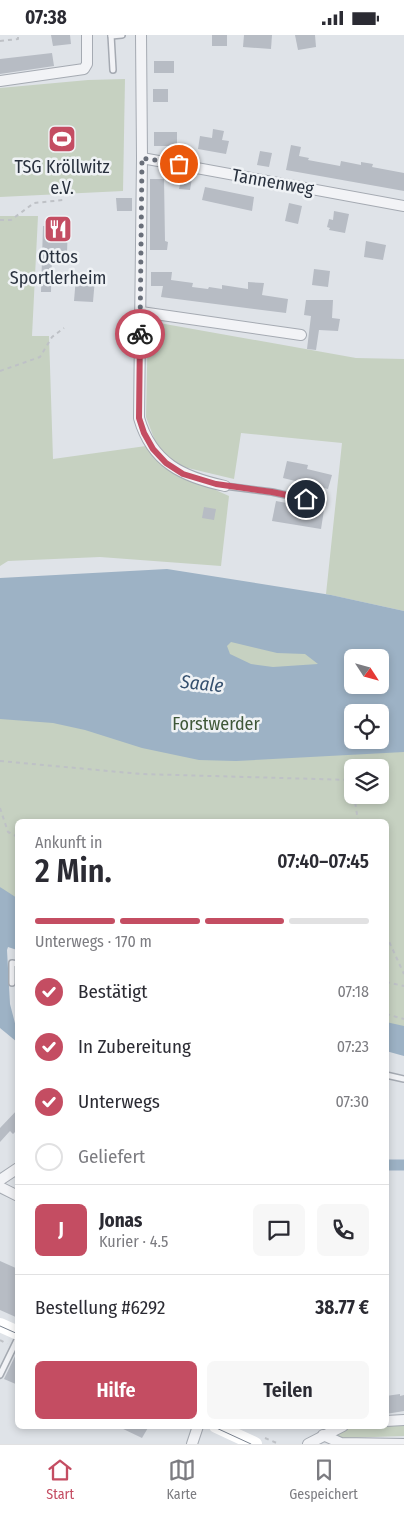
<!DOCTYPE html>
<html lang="de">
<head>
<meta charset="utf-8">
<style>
  body { margin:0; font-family:"Fira Sans Condensed",sans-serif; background:#f7f7f7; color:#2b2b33; height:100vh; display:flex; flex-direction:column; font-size:19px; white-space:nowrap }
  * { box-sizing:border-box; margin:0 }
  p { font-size:16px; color:#7c7c81 }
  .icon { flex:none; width:28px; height:28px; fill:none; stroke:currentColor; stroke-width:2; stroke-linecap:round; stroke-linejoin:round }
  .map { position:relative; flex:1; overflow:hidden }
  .panel { position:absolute; left:15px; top:784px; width:374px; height:610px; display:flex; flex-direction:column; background:#fff; border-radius:8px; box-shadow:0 2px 8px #0003 }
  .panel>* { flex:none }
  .needle { width:32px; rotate:126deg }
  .controls { position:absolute; left:344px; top:614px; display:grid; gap:10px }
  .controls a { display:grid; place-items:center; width:45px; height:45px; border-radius:8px; background:#fff; box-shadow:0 2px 8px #0003; font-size:25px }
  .pin { position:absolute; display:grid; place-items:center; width:42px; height:42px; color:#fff; margin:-21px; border:2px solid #fff; border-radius:50%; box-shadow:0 1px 5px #0007 }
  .courier { position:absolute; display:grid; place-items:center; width:50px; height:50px; margin:-25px; border:4px solid #c44d62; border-radius:50%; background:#fff; color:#222; box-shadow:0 1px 6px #0007 }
  .overview em { font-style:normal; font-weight:600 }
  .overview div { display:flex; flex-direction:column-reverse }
  .overview { display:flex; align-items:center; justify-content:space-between; height:85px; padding:0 20px }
  h1 { font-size:32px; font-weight:600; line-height:38px }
  .bar { display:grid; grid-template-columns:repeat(4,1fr); gap:8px 5px; align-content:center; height:60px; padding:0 20px }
  .bar i { height:6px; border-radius:4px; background:#e1e1e2 }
  .bar .selected { background:#c44d62 }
  .bar p { grid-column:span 4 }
  .line { display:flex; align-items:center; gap:12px; padding:0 20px; border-top:1px solid #e1e1e2 }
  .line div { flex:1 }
  .round { display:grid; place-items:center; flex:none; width:52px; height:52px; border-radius:8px; background:#f7f7f7 }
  ol { padding:0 20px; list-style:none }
  li { display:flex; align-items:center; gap:15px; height:55px }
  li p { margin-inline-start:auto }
  li .icon { padding:5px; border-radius:50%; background:#c44d62; color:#fff; stroke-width:4 }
  li:last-child { color:#7c7c81 }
  li i { width:28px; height:28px; border:2px solid #e1e1e2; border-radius:50% }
  .primary-button { display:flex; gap:10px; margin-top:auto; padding:10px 20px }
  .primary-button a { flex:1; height:58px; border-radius:8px; background:#c44d62; color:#fff; font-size:20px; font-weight:600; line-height:58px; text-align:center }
  .primary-button a+a { background:#f7f7f7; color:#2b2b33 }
  .status { display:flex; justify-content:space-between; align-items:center; height:35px; padding:0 25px; background:#fff; direction:ltr }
  .status svg { height:14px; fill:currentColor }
  .tabs { display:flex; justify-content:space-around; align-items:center; height:70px; border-top:1px solid #e1e1e2; background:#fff; font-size:14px; color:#7c7c81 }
  .tabs a { display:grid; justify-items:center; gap:2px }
  .tabs .selected { color:#c44d62 }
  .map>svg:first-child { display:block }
  .green { fill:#c6d1c1; fill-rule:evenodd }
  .water { fill:#9db2c5; fill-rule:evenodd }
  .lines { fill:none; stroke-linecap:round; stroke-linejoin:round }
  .canal { stroke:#9db2c5; stroke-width:11 }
  .building { fill:#b7bcc4 }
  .lane-casing { stroke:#a5aab2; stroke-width:8 }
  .street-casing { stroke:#a5aab2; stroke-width:12 }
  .path { stroke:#bec1c6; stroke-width:2; stroke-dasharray:4 4; stroke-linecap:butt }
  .lane { stroke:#f2f3f6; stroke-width:5 }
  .street { stroke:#f2f3f6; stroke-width:10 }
  .secondary { stroke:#fff; stroke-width:14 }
  .tram { stroke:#7a8390; stroke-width:1 }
  .done { stroke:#696f7a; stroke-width:5; stroke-dasharray:0 9 }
  .route { stroke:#c44d62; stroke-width:6 }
  .labels { text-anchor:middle; stroke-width:5; stroke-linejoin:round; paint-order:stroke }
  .poi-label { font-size:18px; fill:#29313e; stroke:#eff2f5 }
  .street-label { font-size:18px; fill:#29313e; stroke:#eff2f5 }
  .park-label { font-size:18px; fill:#3f5838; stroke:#eff2f5 }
  .water-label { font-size:19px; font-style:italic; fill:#36516f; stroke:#eff2f5 }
</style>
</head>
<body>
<div class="status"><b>07:38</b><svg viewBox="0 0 49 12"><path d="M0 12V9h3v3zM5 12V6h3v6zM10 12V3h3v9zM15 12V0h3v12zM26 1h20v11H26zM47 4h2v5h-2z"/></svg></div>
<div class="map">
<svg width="404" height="1409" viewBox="0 0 404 1409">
  <rect width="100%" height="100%" fill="#dfe3e8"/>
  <g class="green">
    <path d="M125,44L123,156L0,162V53L88,45Z"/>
    <path d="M0,181H38L32,301H49L53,424L146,411L164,432L229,461L221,531L100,522L8,526L0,531Z"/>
    <path d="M148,286L356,323L404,324V576L326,559L342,408L241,398L234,444L175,430L158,414L146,382Z"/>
    <path d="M188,595L352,622V650L404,648V994L386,989V786H18L17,869L0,852V672ZM352,678H380V705H352ZM352,732H380V760H352Z"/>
    <path d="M404,1388V1401L344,1403L334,1401L345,1394Z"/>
  </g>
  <g class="water">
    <path d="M167,534L331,560L404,576V717L236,726L199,725L142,713L85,695L53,688L0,684V543ZM231,607L277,618L305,619L318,629L273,632L251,629L230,619L227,611ZM380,622V650H352V622ZM352,678H380V705H352Z"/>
    <path d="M0,852L17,863V915L8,912L7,915L10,969L17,996V1007L0,993Z"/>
    <path d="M386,987L404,991V1021L386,1016Z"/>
  </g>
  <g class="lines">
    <path class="canal" d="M386,1130H404"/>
  </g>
  <g class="building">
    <path d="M51,0H70L71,9L53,11Z"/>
    <rect x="212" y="0" width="15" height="11"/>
    <path d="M244,0H272L271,14L243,12Z"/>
    <path d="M295,0H315L316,12L298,15Z"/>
    <path d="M52,18L54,31L0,39V24Z"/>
    <rect x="154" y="26" width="20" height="12"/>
    <rect x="153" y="54" width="15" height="13"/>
    <path d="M213,94L224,96L222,105L229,106L226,119L198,114L200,101L212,103Z"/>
    <rect x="154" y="97" width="23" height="14"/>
    <path d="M291,110L301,112L299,121L309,123L308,125L340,131L341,126L361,130V127L373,129L372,132L404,138V156L286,135Z"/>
    <path d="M260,116L272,118L269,132L257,130Z"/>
    <path d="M182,141L192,143L190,155L179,154Z"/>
    <path d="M150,144H164L165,206L168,207L167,215H150Z"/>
    <path d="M205,152L254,162L252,176L202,165Z"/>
    <path d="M116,163H132V176H117Z"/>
    <path d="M289,168L302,171L298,189L285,186Z"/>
    <path d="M334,176L349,179L345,198L329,195L330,193L327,192L329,184L333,185Z"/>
    <path d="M53,188H68L67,218H52L51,257H41L43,191H53Z"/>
    <path d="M366,206L386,210L383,225L364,222Z"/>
    <path d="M314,234L330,236L328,252L312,250Z"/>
    <path d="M151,237H172L171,245L193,248L192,252L208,254L209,252L222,254V250L248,254V247L264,248L262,260L288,264L286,278L161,262L163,251H151Z"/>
    <path d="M76,242L95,243L93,267L74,266Z"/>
    <path d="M306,265H333L332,283L340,284L338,296L319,295L316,315L307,314L311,281L304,280Z"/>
    <path d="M287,426L308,430L307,434L332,440L328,454L283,443Z"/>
    <path d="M276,466L324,475L321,494L272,486Z"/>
    <path d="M204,472L216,474L214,485L202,483Z"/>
    <path d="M18,1074V1094L13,1099L10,1096L0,1107V1093Z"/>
    <path d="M0,1226L18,1234V1283L0,1275Z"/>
    <path d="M18,1315V1350L4,1344Z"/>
    <path d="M400,1359V1361L404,1360V1376L386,1379V1361Z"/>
    <path d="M117,1391H149L142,1403Z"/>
  </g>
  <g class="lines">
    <defs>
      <g id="lane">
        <path d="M111,0L113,35"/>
        <path d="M111,1L122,0"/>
        <path d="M225,451L272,457L323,468"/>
        <path d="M12,948V928L18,929"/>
        <path d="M386,1040L404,1044"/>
        <path d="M0,1340L18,1303"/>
      </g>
      <g id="street">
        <path d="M141,0L142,123L139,383C152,428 183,442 225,451"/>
        <path d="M0,46L84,34L87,29V0"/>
        <path d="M142,123L404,171"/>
        <path d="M141,277L301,300"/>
        <path d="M0,1145L18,1133"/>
        <path d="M0,1152L18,1161"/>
        <path d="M386,1386L404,1385"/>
        <path d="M323,1400L341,1408L404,1409"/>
        <path d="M192,1409L198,1391"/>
        <path d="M308,1409L343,1391"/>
      </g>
    </defs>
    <use href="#lane" class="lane-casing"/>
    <use href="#street" class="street-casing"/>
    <g class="path">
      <path d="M0,6L18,4V1"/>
      <path d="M0,185H11L34,168L63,165"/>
      <path d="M0,336L40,322L52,302L64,293"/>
      <path d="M0,726L141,739L352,745V747"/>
      <path d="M354,760L358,786"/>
      <path d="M0,773L8,797L18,802"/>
      <path d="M386,900L404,939"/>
      <path d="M386,947L404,951"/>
      <path d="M386,979L404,984"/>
      <path d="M0,1305L7,1309"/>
      <path d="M265,1403L279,1409"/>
    </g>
    <use href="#lane" class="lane"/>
    <use href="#street" class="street"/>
    <g class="secondary">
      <path d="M0,1290L18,1298"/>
      <path d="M216,1391L255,1409"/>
    </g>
    <g class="tram">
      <path d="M0,1291L18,1299"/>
      <path d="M212,1391L251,1409"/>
    </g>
  </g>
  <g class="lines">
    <path class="done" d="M140,299L142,123L179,129"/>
    <path class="route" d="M140,299L139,383L144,398L153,414L166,428L183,439L216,449L272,457L306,464"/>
  </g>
  <defs>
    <symbol id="stadium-square" viewBox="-11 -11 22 22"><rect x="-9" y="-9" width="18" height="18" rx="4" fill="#c44d62" stroke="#eff2f5"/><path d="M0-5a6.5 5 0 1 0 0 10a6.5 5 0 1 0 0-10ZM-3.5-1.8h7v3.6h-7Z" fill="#fff"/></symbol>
    <symbol id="restaurant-square" viewBox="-11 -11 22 22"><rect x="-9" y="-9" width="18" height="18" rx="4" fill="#c44d62" stroke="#eff2f5"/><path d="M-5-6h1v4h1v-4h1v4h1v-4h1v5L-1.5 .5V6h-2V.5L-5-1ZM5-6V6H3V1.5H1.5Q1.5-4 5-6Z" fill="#fff"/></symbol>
  </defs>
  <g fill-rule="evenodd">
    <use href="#stadium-square" x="46" y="88" width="32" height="32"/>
    <use href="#restaurant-square" x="42" y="178" width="32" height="32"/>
  </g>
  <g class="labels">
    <g class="poi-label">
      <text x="62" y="138">TSG Kröllwitz<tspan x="62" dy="21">e.V.</tspan></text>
      <text x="58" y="228">Ottos<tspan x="58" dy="21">Sportlerheim</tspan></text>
    </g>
    <g class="street-label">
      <text transform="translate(273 147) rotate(10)" y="6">Tannenweg</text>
    </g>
    <g class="park-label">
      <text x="216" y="695">Forstwerder</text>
    </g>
    <g class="water-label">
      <text transform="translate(202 648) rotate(6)" y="7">Saale</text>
    </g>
  </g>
</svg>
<div class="controls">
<a><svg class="needle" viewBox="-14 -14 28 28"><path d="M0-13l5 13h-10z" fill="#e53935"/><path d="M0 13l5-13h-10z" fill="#7c7c81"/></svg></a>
<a><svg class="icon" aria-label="locate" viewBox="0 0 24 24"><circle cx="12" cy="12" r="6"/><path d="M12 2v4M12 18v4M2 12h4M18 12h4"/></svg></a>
<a><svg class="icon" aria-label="layers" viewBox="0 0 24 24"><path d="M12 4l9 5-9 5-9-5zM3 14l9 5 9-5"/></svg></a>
</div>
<div class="pin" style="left:179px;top:129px;background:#ea580c"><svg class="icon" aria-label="bag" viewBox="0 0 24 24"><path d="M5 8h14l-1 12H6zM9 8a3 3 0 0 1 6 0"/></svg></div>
<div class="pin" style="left:306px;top:464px;background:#1f2937"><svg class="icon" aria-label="home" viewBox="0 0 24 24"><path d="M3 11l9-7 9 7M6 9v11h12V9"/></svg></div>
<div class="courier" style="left:140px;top:299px"><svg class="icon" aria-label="bike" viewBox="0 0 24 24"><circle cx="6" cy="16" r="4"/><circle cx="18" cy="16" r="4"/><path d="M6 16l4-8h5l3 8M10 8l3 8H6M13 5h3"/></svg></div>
<section class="panel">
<div class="overview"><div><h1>2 Min.</h1><p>Ankunft in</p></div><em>07:40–07:45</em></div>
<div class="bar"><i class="selected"></i><i class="selected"></i><i class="selected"></i><i></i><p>Unterwegs · 170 m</p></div>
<ol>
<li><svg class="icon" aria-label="check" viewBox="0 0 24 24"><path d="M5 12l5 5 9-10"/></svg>Bestätigt<p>07:18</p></li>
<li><svg class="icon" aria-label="check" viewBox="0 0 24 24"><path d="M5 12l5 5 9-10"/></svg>In Zubereitung<p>07:23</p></li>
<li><svg class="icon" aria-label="check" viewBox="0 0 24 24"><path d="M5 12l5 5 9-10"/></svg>Unterwegs<p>07:30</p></li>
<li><i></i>Geliefert</li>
</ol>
<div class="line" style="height:90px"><b class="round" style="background:#c44d62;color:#fff">J</b><div><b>Jonas</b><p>Kurier · 4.5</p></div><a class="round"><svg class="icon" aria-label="chat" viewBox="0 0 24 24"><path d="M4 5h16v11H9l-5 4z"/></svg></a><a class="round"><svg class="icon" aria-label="phone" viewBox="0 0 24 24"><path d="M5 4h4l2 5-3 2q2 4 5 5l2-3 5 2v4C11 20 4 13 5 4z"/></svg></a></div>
<div class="line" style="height:65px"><div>Bestellung #6292</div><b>38.77 €</b></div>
<div class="primary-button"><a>Hilfe</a><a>Teilen</a></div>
</section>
</div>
<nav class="tabs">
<a class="selected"><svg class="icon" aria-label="home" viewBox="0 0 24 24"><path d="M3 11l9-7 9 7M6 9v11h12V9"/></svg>Start</a>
<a><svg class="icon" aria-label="map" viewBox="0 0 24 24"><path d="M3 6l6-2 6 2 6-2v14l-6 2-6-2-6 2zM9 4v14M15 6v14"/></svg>Karte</a>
<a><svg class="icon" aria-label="saved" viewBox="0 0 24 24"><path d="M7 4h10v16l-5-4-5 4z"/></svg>Gespeichert</a>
</nav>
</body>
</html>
